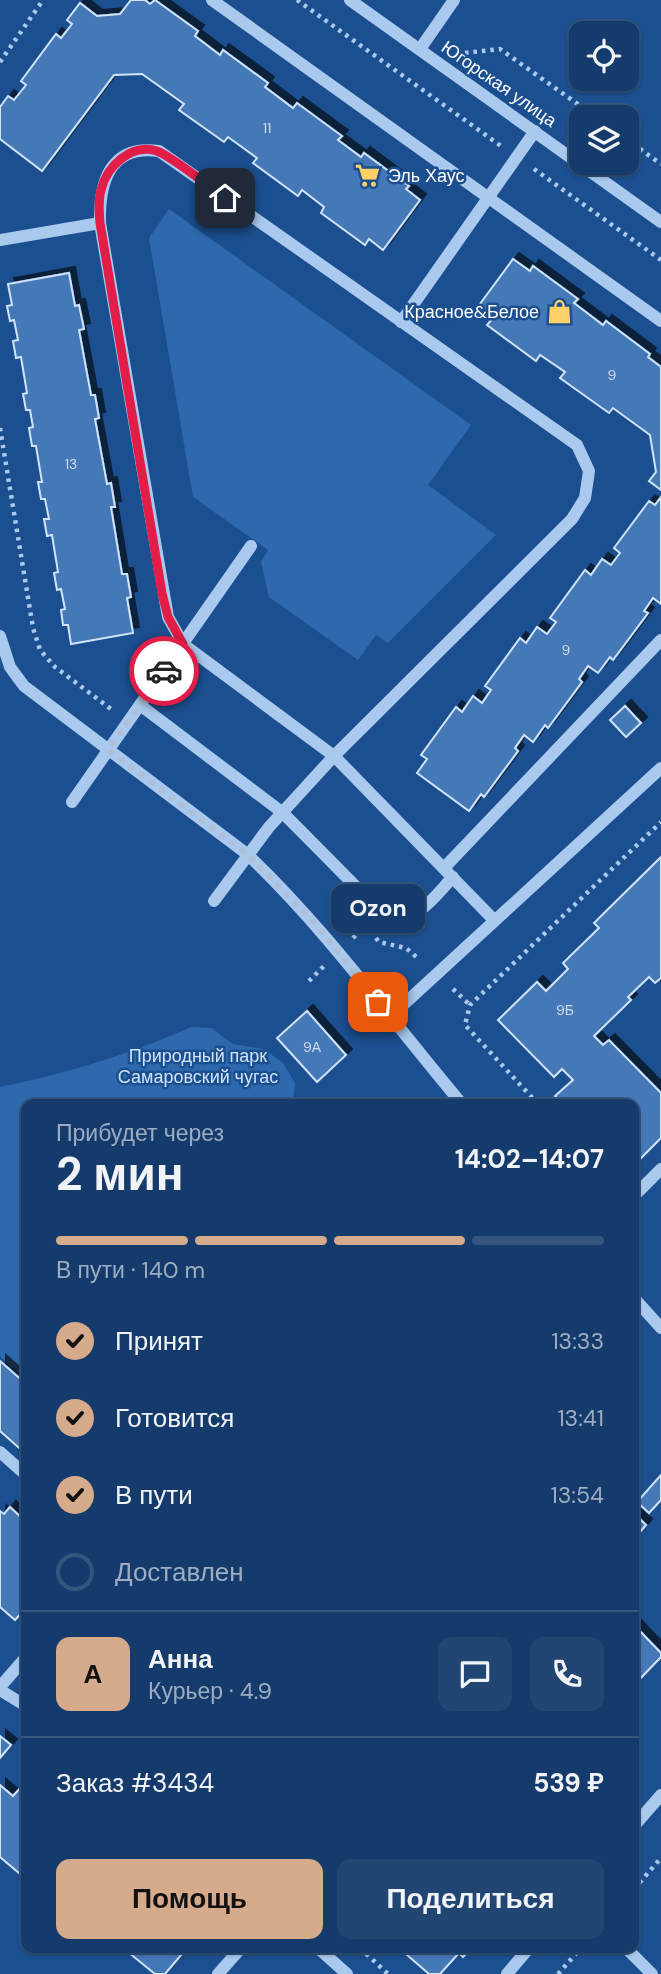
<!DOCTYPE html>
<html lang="ru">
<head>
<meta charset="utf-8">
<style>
  body { margin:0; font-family:"DM Sans",sans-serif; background:#214673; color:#f1f3f6; height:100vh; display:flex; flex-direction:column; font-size:26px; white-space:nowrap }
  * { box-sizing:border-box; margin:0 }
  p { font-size:23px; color:#9dadc1 }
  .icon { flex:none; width:38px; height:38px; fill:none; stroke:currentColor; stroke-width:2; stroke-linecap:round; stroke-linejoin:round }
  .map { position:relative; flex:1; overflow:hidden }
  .details { position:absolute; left:21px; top:1099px; width:618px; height:854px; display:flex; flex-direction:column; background:#143b6b; border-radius:14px; box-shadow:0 2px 5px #0004,0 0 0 2px #33557e }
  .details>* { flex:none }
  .fabs { position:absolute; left:569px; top:21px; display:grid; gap:14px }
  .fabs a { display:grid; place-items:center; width:70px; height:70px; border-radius:14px; background:#143b6b; box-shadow:0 2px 5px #0004,0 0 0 2px #33557e; font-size:35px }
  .pin { position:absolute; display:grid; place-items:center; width:60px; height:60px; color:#fff; margin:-30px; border-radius:14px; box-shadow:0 4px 10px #0006 }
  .courier { position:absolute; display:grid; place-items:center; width:70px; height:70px; margin:-35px; border:5px solid #e11d48; border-radius:50%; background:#fff; color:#222; box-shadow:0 2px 9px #0007 }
  .bubble { position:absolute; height:49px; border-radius:14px; background:#143b6b; box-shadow:0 2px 5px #0004,0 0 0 2px #33557e; font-size:23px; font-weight:700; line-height:49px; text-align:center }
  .overview em { font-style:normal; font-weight:700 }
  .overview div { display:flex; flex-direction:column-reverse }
  .overview { display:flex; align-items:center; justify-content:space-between; height:119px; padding:0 35px }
  h1 { font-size:46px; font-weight:700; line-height:52px }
  .bar { display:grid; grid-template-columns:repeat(4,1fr); gap:10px 7px; align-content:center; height:84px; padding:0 35px }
  .bar i { height:9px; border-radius:5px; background:#33557e }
  .bar .on { background:#d6ab8b }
  .bar p { grid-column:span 4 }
  .line { display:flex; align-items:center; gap:18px; padding:0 35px; border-top:2px solid #33557e }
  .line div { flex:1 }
  .round { display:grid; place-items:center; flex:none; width:74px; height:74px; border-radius:14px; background:#214673 }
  ol { padding:0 35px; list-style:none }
  li { display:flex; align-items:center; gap:21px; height:77px }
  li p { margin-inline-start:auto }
  li .icon { padding:7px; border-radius:50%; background:#d6ab8b; color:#111; stroke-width:4 }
  li:last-child { color:#9dadc1 }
  li i { width:38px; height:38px; border:4px solid #33557e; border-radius:50% }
  .primary-button { display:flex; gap:14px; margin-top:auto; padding:14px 35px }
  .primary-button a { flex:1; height:80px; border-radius:14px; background:#d6ab8b; color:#111; font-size:28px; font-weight:700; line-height:80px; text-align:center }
  .primary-button a+a { background:#214673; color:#f1f3f6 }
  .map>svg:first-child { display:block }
  .green { fill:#2e69ad }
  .building { fill:#4478b7; stroke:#cfe3fa; stroke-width:2; filter:url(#shadow) }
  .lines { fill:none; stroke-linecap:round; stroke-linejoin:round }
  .path { stroke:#a9c9ee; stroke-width:4.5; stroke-dasharray:3.5 5; stroke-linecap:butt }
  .minor { stroke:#a9c9ee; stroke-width:12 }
  .done { stroke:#afc1d8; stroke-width:7; stroke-dasharray:0 12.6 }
  .route { stroke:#e11d48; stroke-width:9 }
  .labels { text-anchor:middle; stroke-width:5; stroke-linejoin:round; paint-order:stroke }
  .number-label { font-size:14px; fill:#d0dded }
  .street-label { font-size:18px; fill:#fff; stroke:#1b4f8f }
  .poi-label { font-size:18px; fill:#fff; stroke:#1b4f8f; text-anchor:start }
  .park-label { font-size:18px; fill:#cfe3fa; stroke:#1b4f8f }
</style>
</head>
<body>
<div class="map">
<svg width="661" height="1974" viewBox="0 0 661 1974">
  <defs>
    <filter id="shadow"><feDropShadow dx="6" dy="-6" stdDeviation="0" flood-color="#0009"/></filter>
  </defs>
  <rect width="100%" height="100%" fill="#1b4f8f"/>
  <g class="green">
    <path d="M169,209L471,425L428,485L496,535L388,643L376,635L358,660L269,597L261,562L268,550L193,497L149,238Z"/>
    <path d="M191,1027L211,1028L233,1044L264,1049L283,1063L295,1083L293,1104H26V1379L0,1357V1087C68,1073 128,1055 191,1027Z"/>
  </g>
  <g class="building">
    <path d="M131,0H145L150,4L155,0L198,31L195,36L220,55L223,50L268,83L265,87L293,108L297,103L342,136L338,140L361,157L364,153L409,186L406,189L420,200L383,250L369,239L365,245L321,213L324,207L302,190L298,196L253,163L257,158L228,137L224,142L179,110L184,104L142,74L114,75L42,171L0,139V107L8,96L14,100L26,85L21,81L56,34L61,38L72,24L67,20L80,3L97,16L120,14Z"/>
    <path d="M513,259L530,271L533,266L578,299L574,303L603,325L606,321L650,354L648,357L661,367V490L649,481L656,472L650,435L613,408L609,413L560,378L565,372L540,355L536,361L487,325L492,319L477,308Z"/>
    <path d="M69,273L75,306L79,305L84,329L79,330L91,395H95L99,418L95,419L107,484L111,483L115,507H111L122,574H127L131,597L127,598L133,633L71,644L68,625H63L61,610L65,609L61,589L57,590L54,573L58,572L52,535L47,536L44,519H49L45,499H41L38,482H42L36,446H32L29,428L33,427L30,410H26L23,394L27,393L21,357L16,358L13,341L18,340L14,320L10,321L7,306L12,305L8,284Z"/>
    <path d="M661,497V604L653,598L644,611L648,613L613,660L610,657L598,673L588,666L579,679L582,682L548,728L545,725L533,742L524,735L515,748L518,751L484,797L481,794L469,811L417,773L427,759L421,755L456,707L462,712L473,696L482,703L491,690L485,686L520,638L526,643L537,627L547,634L556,622L550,618L585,570L591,575L602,559L611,565L620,553L614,548L649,501L655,505Z"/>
    <path d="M625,706L641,723L626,737L610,720Z"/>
    <path d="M661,857V978L655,983L649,977L628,997L631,1000L594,1036L603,1045L609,1040L661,1093V1138L634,1165V1104H563L555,1096L573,1080L562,1069L554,1077L498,1020L537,982L546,991L568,969L563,963L599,928L594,923Z"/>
    <path d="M307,1011L346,1055L317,1082L277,1038Z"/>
    <path d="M0,1361L26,1384V1454L0,1431Z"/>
    <path d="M661,1475V1500L649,1513L637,1502Z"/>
    <path d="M10,1507L26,1522V1608L15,1620L0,1607V1511L4,1514Z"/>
    <path d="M634,1513L646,1525L634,1539Z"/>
    <path d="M634,1625L661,1653V1657L634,1685Z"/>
    <path d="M0,1736L11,1745L0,1758Z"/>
    <path d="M0,1785L13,1796L22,1786L26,1789V1879L0,1857Z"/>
    <path d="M123,1948H187L165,1974H155Z"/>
    <path d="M399,1948H472L463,1957L459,1953L440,1974H429Z"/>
  </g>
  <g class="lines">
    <g class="path">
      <path d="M297,0L501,146"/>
      <path d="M465,53L500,49L596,117"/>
      <path d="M0,62L43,0"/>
      <path d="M626,139L661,164"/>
      <path d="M534,169L661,260"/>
      <path d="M0,428L33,628L40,650L55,667L111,709"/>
      <path d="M353,938L365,926"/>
      <path d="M376,938L379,942L406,948L420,960"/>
      <path d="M309,981L324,966"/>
      <path d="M453,989L470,1005"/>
      <path d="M538,1104L465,1025L470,1005L661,822"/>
      <path d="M634,1889L661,1858"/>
      <path d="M360,1948L388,1974"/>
      <path d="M558,1974L581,1948"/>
    </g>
    <g class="minor">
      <path d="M212,0L661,321"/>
      <path d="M350,0L661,222"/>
      <path d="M420,49L454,0"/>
      <path d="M0,240L100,223"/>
      <path d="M401,322L535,131"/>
      <path d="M0,636L10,667L24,686L247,854C327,930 391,1020 462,1104"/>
      <path d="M140,705L283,813L388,919C418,922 434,897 453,877"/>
      <path d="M72,802L251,546"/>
      <path d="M444,868L661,640"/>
      <path d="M214,901L269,827L334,756L572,519L585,498L589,471L577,445L159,151C110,144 99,182 100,223L168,617L183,644L334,756L494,920"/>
      <path d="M390,1017L661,768"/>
      <path d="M634,1196L661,1169"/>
      <path d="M634,1298L661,1328"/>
      <path d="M0,1452L26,1475"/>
      <path d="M0,1687L26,1657"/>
      <path d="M0,1690L26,1706"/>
      <path d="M634,1826L661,1795"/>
      <path d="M318,1948L347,1974"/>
      <path d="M626,1948L652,1974"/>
      <path d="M218,1974L241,1948"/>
      <path d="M507,1974L529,1948"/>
    </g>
  </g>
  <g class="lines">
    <path class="done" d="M164,671L108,750L247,854L316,925L378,1002"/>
    <path class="route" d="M164,671L183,644L168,617L162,593L100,223C99,212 98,201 101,190C107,166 131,143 157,151C171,156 210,187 225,198"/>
  </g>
  <defs>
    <symbol id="supermarket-bare" viewBox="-9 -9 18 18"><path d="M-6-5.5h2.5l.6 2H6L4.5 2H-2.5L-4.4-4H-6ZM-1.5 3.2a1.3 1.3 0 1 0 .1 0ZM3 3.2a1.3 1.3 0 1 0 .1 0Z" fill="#ffd166" stroke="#1b4f8f" stroke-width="2.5" paint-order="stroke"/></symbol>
    <symbol id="shop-bare" viewBox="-9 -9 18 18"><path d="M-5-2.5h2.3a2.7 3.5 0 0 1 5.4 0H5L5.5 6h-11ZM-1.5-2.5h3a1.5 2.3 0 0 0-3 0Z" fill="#ffd166" stroke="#1b4f8f" stroke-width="2.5" paint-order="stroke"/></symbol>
  </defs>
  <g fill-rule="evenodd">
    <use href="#supermarket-bare" x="350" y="158" width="35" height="35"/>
    <use href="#shop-bare" x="542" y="294" width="35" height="35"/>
  </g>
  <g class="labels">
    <g class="number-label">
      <text x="267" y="133">11</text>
      <text x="612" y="380">9</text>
      <text x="71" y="469">13</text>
      <text x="566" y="655">9</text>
      <text x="565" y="1015">9Б</text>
      <text x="312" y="1052">9А</text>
    </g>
    <g class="street-label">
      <text transform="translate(499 84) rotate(35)" y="6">Югорская улица</text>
    </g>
    <g class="poi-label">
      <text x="388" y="182">Эль Хаус</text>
      <text x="539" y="318" text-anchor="end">Красное&amp;Белое</text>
    </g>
    <g class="park-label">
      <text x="198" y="1062">Природный парк<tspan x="198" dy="21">Самаровский чугас</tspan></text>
    </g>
  </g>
</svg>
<div class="fabs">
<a><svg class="icon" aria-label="locate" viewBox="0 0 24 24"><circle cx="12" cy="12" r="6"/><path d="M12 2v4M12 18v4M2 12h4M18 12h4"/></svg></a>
<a><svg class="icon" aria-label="layers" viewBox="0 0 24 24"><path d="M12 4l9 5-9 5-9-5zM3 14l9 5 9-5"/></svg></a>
</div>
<div class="pin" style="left:378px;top:1002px;background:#ea580c"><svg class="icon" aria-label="bag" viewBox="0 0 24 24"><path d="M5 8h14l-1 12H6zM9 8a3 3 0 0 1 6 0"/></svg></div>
<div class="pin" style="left:225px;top:198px;background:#1f2937"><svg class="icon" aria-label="home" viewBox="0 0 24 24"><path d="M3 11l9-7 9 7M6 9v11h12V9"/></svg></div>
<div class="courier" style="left:164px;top:671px"><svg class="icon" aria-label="car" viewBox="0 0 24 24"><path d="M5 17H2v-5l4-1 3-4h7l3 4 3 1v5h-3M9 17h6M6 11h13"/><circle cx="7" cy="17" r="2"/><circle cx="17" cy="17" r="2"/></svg></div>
<div class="bubble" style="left:331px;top:884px;width:94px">Ozon</div>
<section class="details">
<div class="overview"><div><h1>2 мин</h1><p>Прибудет через</p></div><em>14:02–14:07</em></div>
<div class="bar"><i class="on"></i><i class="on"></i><i class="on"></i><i></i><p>В пути · 140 m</p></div>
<ol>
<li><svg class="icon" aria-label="check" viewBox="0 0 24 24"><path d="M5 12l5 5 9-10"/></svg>Принят<p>13:33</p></li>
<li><svg class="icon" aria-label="check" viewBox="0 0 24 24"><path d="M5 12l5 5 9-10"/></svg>Готовится<p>13:41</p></li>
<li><svg class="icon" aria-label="check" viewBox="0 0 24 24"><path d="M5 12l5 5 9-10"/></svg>В пути<p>13:54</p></li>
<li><i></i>Доставлен</li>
</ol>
<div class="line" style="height:126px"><b class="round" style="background:#d6ab8b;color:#111">А</b><div><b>Анна</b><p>Курьер · 4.9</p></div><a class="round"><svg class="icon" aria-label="chat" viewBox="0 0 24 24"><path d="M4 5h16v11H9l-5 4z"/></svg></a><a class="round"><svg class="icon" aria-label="phone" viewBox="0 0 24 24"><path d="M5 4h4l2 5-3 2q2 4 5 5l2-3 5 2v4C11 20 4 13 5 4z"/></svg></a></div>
<div class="line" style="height:91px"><div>Заказ #3434</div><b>539 ₽</b></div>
<div class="primary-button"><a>Помощь</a><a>Поделиться</a></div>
</section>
</div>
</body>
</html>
